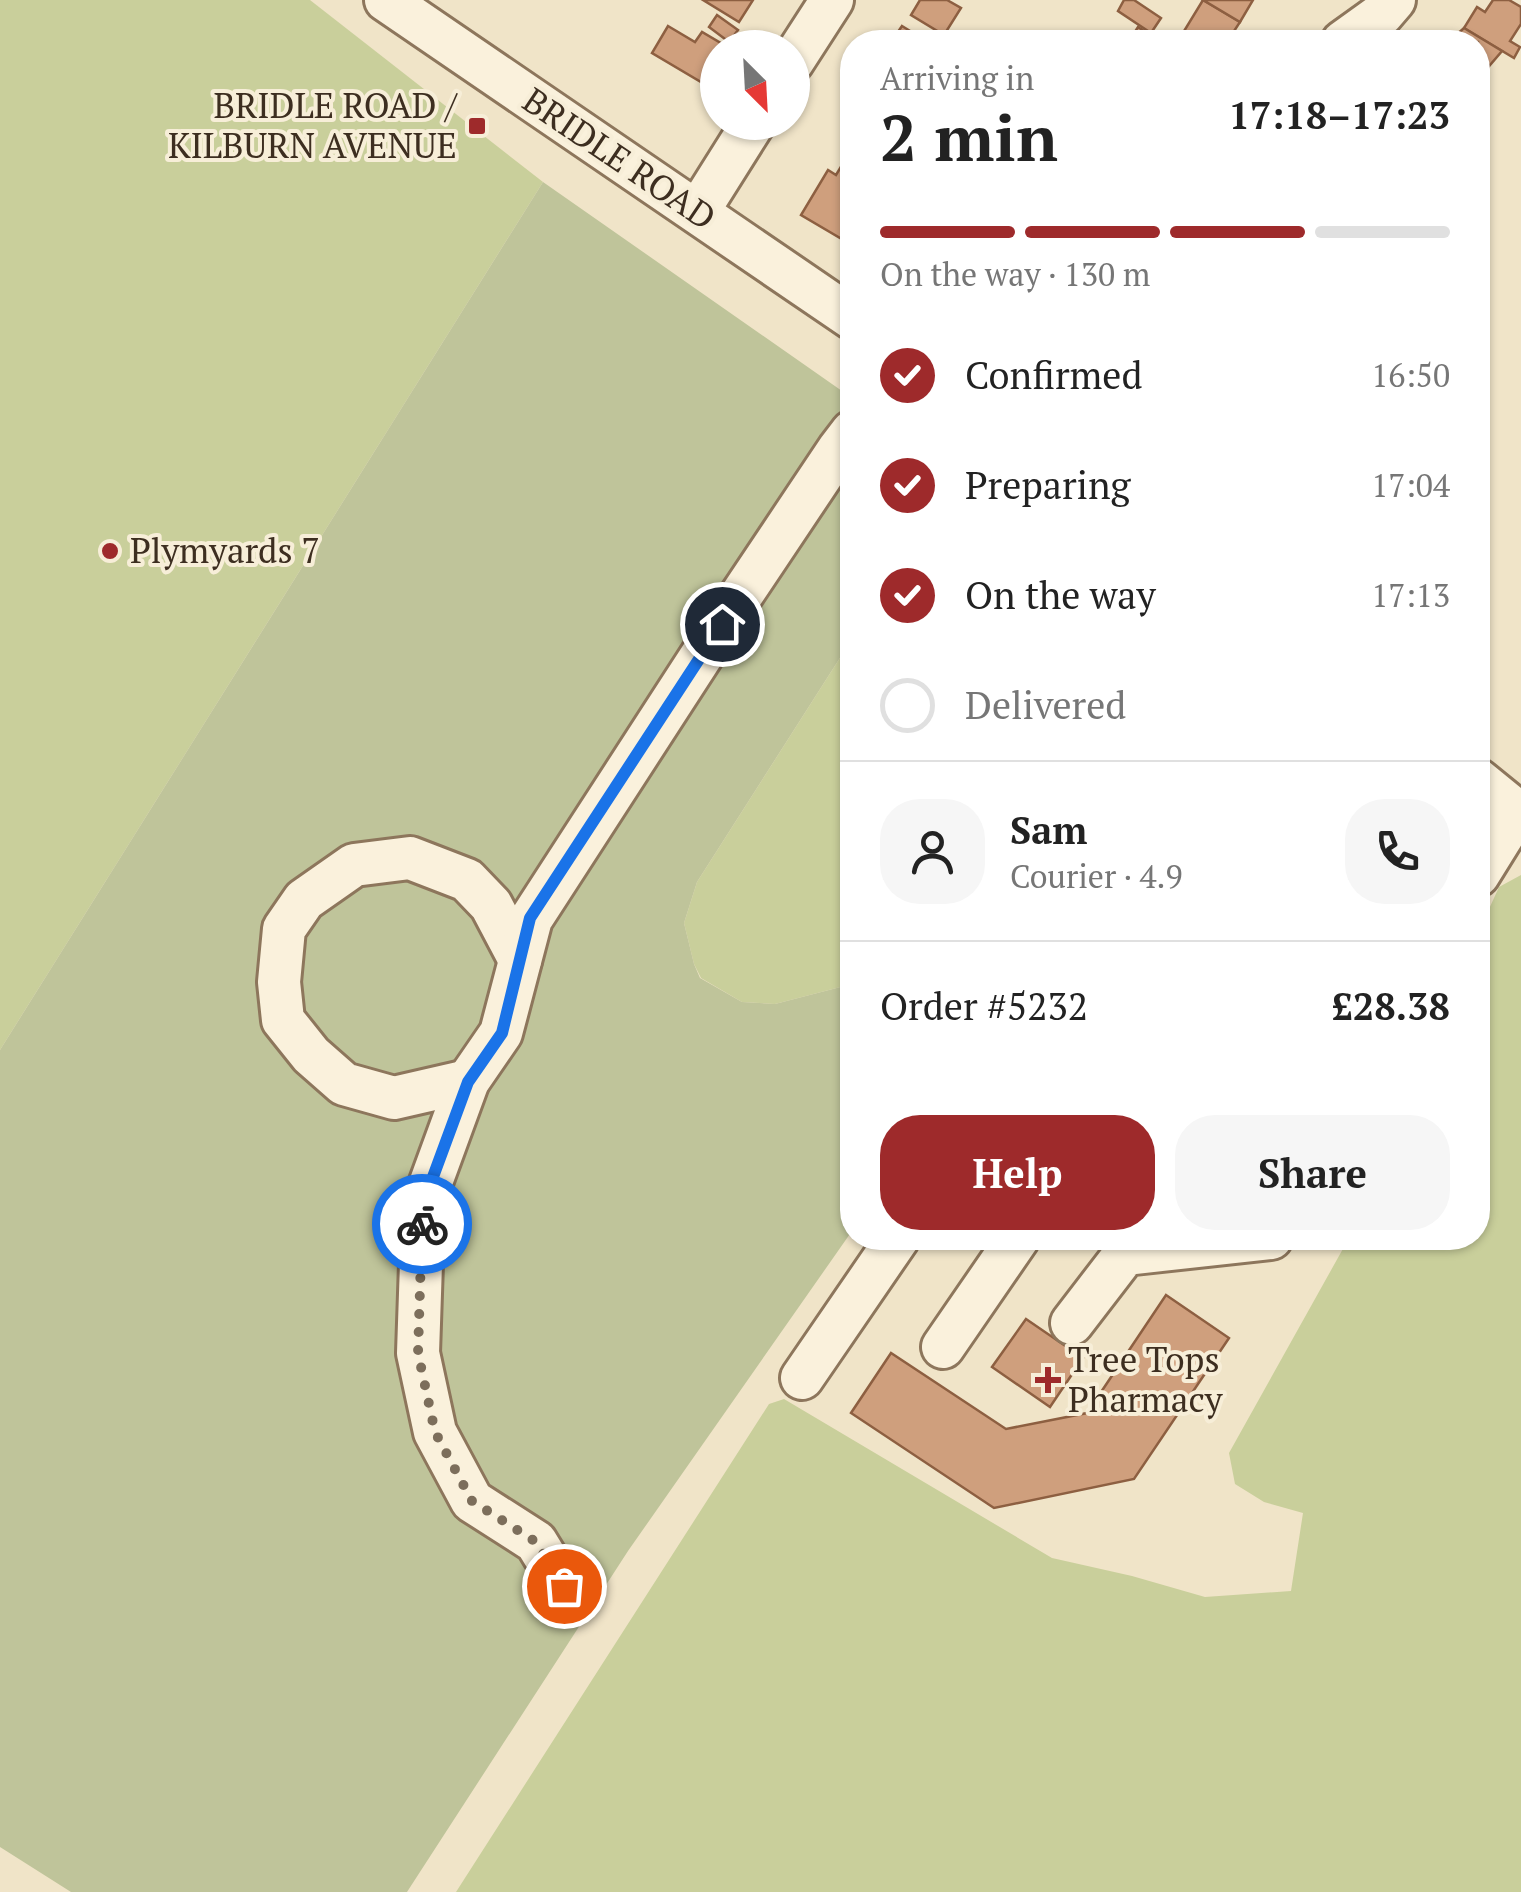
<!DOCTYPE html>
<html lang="en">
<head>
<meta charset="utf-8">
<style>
  body { margin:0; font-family:"PT Serif",serif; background:#f6f6f6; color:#222; height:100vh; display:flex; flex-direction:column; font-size:38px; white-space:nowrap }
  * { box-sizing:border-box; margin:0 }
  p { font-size:32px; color:#767676 }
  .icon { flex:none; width:55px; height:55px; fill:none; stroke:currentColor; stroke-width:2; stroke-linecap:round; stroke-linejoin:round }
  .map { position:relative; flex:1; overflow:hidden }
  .panel { position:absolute; left:840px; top:30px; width:650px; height:1220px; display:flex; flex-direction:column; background:#fff; border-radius:40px; box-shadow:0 2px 8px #0004 }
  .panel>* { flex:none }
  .needle { width:65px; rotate:156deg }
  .buttons { position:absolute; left:700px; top:30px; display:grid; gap:20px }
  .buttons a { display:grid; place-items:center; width:110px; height:110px; border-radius:50%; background:#fff; box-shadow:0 2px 8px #0004; font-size:50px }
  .pin { position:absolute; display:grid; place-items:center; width:85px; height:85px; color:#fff; margin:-42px; border:5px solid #fff; border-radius:50%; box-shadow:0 2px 10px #0007 }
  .courier { position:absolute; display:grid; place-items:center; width:100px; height:100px; margin:-50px; border:8px solid #1a73e8; border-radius:50%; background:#fff; color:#222; box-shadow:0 2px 12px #0007 }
  .overview em { font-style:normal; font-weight:600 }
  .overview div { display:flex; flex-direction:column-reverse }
  .overview { display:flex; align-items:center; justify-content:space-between; height:170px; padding:0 40px }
  h1 { font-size:65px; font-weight:600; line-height:75px }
  .bar { display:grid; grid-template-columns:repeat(4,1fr); gap:15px 10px; align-content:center; height:120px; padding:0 40px }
  .bar i { height:12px; border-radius:8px; background:#e0e0e0 }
  .bar .on { background:#9e2a2b }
  .bar p { grid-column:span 4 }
  .line { display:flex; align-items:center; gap:25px; padding:0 40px; border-top:2px solid #e0e0e0 }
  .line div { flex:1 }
  .round { display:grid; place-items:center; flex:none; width:105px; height:105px; border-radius:40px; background:#f6f6f6 }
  ol { padding:0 40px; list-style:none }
  li { display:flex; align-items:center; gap:30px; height:110px }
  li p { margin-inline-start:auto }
  li .icon { padding:10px; border-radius:50%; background:#9e2a2b; color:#fff; stroke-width:4 }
  li:last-child { color:#767676 }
  li i { width:55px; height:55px; border:5px solid #e0e0e0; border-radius:50% }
  .action { display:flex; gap:20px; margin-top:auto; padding:20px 40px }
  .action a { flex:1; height:115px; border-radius:40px; background:#9e2a2b; color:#fff; font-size:40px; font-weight:600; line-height:115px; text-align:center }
  .action a+a { background:#f6f6f6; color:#222 }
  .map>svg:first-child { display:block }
  .green { fill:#c9cf9b }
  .cemetery { fill:#bfc49a }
  .building { fill:#cf9f7d; stroke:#8d5f41; stroke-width:2.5 }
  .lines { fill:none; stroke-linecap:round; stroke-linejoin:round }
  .minor-casing { stroke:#8d765c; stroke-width:48 }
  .minor { stroke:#faf1dc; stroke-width:42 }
  .done { stroke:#7c6e5b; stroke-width:10; stroke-dasharray:0 18 }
  .route { stroke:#1a73e8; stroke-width:12 }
  .poi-dot { fill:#9e2a2b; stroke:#f7eed8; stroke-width:4 }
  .labels { text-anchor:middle; stroke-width:8; stroke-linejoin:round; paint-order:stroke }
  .poi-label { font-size:35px; fill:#3d2e20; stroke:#f7eed8; text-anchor:start }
  .street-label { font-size:35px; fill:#3d2e20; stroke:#f7eed8 }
</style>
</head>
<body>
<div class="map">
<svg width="1521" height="1892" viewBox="0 0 1521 1892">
  <rect width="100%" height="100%" fill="#f0e4c8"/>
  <g class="green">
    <path d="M0,0H310L543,182L0,1050Z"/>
    <path d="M852,639V984L775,1004L742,1002L701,978L694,964L684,923L697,882Z"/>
    <path d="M1521,875V1892H456L769,1404L784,1399L1052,1558L1132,1576L1205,1597L1291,1591L1303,1513L1264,1502L1235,1484L1229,1453L1349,1238H1478V949L1484,920L1499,887Z"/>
  </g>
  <path class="cemetery" d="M543,182L852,398V639L697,882L684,923L694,964L700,978L742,1002L775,1004L852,984V1231L628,1551L407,1892H71L0,1847V1050Z"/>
  <g class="building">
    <path d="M703,0H753L739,22Z"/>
    <path d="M920,0H947L961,8L944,35L911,15Z"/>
    <path d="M1124,0H1134L1161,18L1151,33L1118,11Z"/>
    <path d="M1203,0L1240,22L1227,42H1191L1181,36Z"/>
    <path d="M1203,0H1253L1240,22Z"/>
    <path d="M1493,0H1509L1521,7V24L1510,41L1520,47L1514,58L1464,28L1477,7L1485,12Z"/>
    <path d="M717,15L738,30L729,42L709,27Z"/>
    <path d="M668,26L695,42L702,32L724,45L722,48H718V56L701,82L652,53Z"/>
    <path d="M902,26L928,42H891Z"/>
    <path d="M1138,27L1159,41V42L1129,41Z"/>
    <path d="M1464,28L1502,51L1478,79V42H1448Z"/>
    <path d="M845,160L852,165V245L801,215L828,170L836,175Z"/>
    <path d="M1166,1295L1229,1338L1134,1479L994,1508L851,1413L891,1353L1006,1429L1087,1413Z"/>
    <path d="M1026,1319L1083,1358L1050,1407L992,1367Z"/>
  </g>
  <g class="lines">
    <defs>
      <g id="minor">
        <path d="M386,0L852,318"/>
        <path d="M1343,42L1382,14L1394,0"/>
        <path d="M792,62L832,0"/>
        <path d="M698,211L754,122"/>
        <path d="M1478,780L1521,815"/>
        <path d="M1478,875L1517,812"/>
        <path d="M468,1081L394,1098L344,1084L311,1055L283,1020L279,982L284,929L304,900L354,865L410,858L467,880L491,905L520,960"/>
        <path d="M1072,1323L1125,1254L1271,1238"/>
        <path d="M943,1347L1018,1238"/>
        <path d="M802,1378L898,1238"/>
        <path d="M563,1586L536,1542L472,1501L435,1432L418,1353L423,1204L468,1081L501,1033L531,919L722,624L839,449L852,432"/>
      </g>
    </defs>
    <use href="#minor" class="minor-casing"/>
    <use href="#minor" class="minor"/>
  </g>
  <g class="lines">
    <path class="done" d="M422,1224L418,1353L435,1432L472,1501L536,1542L564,1586"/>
    <path class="route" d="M422,1224L423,1204L468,1082L502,1033L530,918L722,624"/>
  </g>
  <g class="poi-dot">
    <rect x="467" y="116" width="20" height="20" rx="5"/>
    <circle cx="110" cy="551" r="10"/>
    <path d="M1043 1365h10v10h10v10h-10v10h-10v-10h-10v-10h10z"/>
  </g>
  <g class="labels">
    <g class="poi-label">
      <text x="457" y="118" text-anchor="end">BRIDLE ROAD /<tspan x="457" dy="40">KILBURN AVENUE</tspan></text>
      <text x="130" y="563">Plymyards 7</text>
      <text x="1068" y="1372">Tree Tops<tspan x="1068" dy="40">Pharmacy</tspan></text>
    </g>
    <g class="street-label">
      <text transform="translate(619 159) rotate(34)" y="12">BRIDLE ROAD</text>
    </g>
  </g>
</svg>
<div class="buttons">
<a><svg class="needle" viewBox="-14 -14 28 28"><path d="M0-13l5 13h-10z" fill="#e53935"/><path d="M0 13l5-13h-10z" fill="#767676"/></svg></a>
</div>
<div class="pin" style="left:564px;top:1586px;background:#ea580c"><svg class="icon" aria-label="bag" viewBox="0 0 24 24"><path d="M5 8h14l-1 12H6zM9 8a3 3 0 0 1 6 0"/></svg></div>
<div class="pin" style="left:722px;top:624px;background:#1f2937"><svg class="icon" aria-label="home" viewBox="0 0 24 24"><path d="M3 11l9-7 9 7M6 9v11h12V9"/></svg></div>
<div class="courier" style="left:422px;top:1224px"><svg class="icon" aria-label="bike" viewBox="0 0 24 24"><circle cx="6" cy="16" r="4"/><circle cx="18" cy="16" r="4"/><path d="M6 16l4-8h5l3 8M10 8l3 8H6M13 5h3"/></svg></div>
<section class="panel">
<div class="overview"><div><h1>2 min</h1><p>Arriving in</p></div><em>17:18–17:23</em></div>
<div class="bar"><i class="on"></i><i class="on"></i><i class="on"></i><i></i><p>On the way · 130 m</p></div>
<ol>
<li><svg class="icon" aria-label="check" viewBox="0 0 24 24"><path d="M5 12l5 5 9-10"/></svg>Confirmed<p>16:50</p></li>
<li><svg class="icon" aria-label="check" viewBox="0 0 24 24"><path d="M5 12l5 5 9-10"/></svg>Preparing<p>17:04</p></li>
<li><svg class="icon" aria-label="check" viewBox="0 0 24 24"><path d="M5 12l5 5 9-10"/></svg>On the way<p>17:13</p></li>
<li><i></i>Delivered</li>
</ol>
<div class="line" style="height:180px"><a class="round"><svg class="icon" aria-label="person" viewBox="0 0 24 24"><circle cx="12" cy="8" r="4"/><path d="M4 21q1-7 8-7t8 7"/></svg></a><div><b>Sam</b><p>Courier · 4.9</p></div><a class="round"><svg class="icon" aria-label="phone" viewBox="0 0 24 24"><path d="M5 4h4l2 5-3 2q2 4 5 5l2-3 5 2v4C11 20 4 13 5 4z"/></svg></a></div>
<div class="line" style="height:130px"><div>Order #5232</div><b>£28.38</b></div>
<div class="action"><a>Help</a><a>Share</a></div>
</section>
</div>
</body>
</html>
